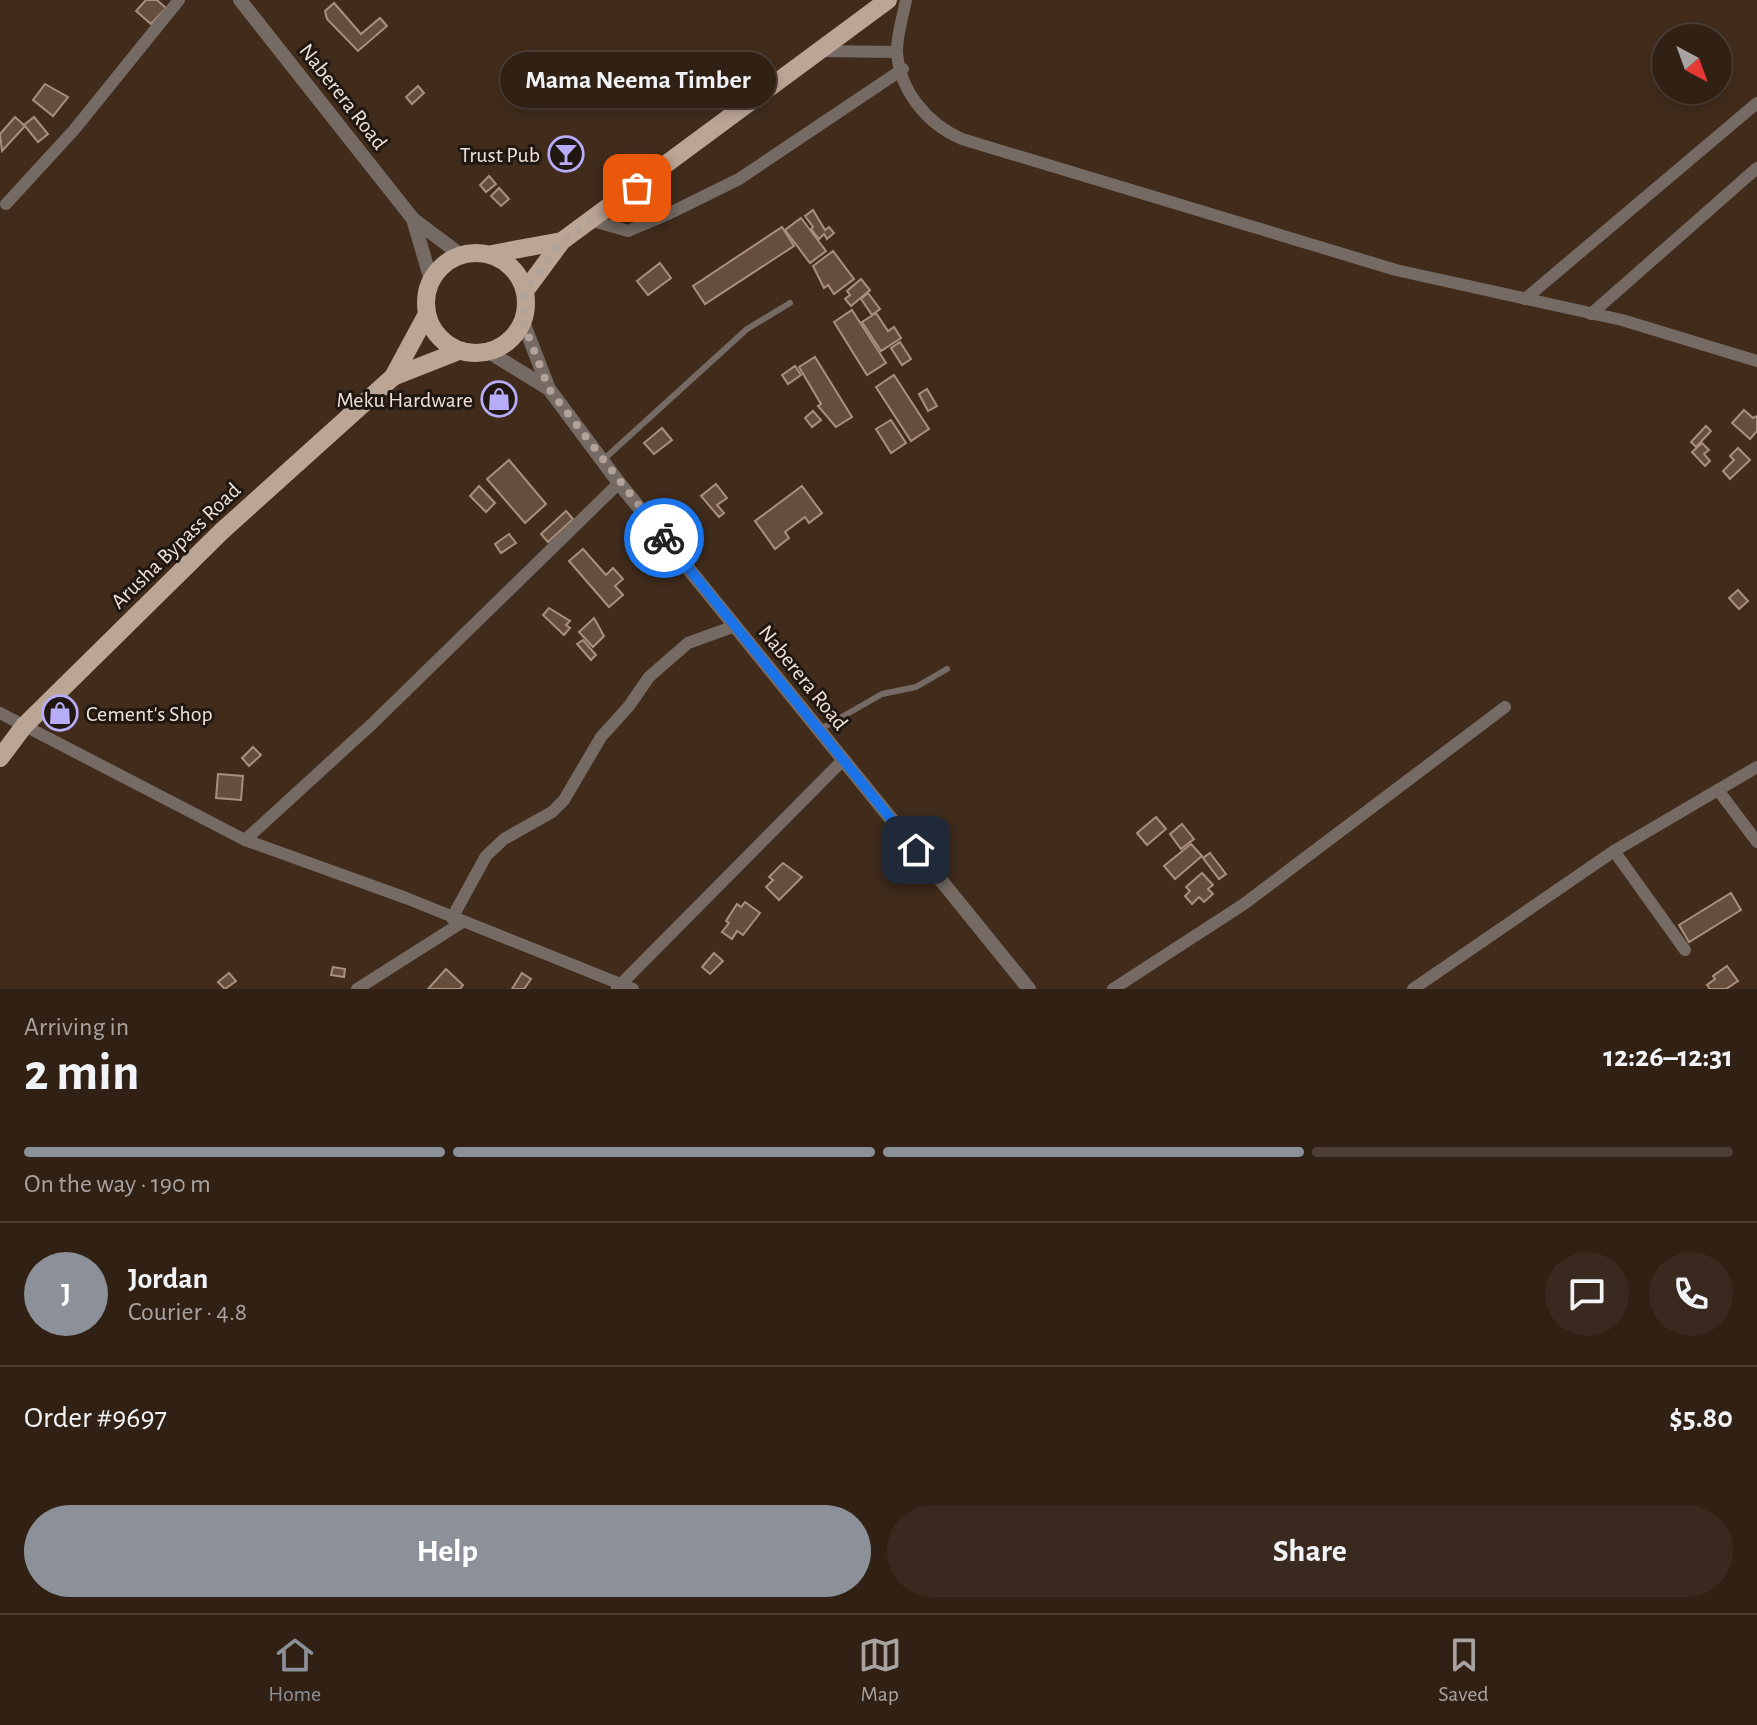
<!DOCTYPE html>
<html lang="en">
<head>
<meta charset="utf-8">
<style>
  body { margin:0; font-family:"Alegreya Sans",sans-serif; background:#39291e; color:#f1f3f6; height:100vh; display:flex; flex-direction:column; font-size:30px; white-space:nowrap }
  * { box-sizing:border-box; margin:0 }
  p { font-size:26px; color:#a8a3a0 }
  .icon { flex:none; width:44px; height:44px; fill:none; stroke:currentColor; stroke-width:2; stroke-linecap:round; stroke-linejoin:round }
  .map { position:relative; height:989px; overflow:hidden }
  .side { display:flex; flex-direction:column; background:#312115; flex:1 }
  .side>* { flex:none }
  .needle { width:52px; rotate:139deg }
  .fabs { position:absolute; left:1652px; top:24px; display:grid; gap:16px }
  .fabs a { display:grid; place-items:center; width:80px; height:80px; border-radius:50%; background:#312115; box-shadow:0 4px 12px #0003,0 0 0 2px #4c3e34; font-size:40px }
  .pin { position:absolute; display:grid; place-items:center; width:68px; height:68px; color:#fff; margin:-34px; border-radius:16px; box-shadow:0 4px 12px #0006 }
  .courier { position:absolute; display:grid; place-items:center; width:80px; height:80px; margin:-40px; border:6px solid #1a73e8; border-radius:50%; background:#fff; color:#222; box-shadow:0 2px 10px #0007 }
  .bubble { position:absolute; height:56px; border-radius:28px; background:#312115; box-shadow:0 4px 12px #0003,0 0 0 2px #4c3e34; font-size:26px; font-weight:700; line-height:56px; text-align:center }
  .overview em { font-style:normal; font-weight:700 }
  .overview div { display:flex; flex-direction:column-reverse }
  .overview { display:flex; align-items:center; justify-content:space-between; height:136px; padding:0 24px }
  h1 { font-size:52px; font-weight:700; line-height:60px }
  .bar { display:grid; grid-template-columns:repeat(4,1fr); gap:12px 8px; align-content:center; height:96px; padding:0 24px }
  .bar i { height:10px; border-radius:6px; background:#4c3e34 }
  .bar .active { background:#8c9099 }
  .bar p { grid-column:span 4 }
  .line { display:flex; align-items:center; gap:20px; padding:0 24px; border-top:2px solid #4c3e34 }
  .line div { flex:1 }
  .round { display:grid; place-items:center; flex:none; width:84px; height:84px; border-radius:42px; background:#39291e }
  .button { display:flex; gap:16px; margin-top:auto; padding:16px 24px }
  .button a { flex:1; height:92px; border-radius:48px; background:#8c9099; color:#fff; font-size:32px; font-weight:700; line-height:92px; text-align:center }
  .button a+a { background:#39291e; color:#f1f3f6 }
  .tabs { display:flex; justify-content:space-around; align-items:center; height:112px; border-top:2px solid #4c3e34; background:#312115; font-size:22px; color:#a8a3a0 }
  .tabs a { display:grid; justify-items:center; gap:4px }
  .tabs .active { color:#8c9099 }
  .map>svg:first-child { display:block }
  .building { fill:#654e3d; stroke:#a98f7d; stroke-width:2 }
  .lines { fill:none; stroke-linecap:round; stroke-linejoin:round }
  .service { stroke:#766b64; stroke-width:6 }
  .minor { stroke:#766b64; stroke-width:12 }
  .tertiary { stroke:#766b64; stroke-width:14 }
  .primary { stroke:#bba595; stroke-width:18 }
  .done { stroke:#b3a297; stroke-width:8; stroke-dasharray:0 14.4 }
  .route { stroke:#1a73e8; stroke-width:10 }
  .labels { text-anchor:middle; stroke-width:6; stroke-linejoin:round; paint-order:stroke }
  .street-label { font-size:22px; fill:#f0e2d9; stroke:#201710 }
  .poi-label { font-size:22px; fill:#f0e2d9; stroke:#201710; text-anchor:end }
</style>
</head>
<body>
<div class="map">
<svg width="1757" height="989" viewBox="0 0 1757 989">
  <rect width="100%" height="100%" fill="#412c1c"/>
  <g class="building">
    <path d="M146,0H157L166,8L151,24L136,11Z"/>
    <path d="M334,3L361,34L380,18L387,26L358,51L327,19L325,11Z"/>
    <path d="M45,84L68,97L53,116L33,100Z"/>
    <path d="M418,86L424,93L412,104L406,97Z"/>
    <path d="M15,117L25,126L2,151L0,134Z"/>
    <path d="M34,117L48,134L38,142L24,125Z"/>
    <path d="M489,176L496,184L486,192L480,185Z"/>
    <path d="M499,188L509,199L501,206L491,196Z"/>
    <path d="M813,210L825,230L829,227L834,233L827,239L824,234L819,239L811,229L813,227L805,216Z"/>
    <path d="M801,218L826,251L810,263L785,230Z"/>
    <path d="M782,227L794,246L705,304L693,286Z"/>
    <path d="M833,251L854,279L834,294L828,285L824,288L813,266Z"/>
    <path d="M660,263L671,278L648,295L637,281Z"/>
    <path d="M861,279L870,290L851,306L845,299L850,295L847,291Z"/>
    <path d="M868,293L880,309L872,315L861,299Z"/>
    <path d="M852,310L886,363L867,375L834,322Z"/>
    <path d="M876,313L888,331L894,327L901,338L881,351L862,322Z"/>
    <path d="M900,342L911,359L902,365L891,348Z"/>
    <path d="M815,357L852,417L836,427L818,406L821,404L799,367Z"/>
    <path d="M795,366L801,375L788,384L782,375Z"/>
    <path d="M894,375L929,429L911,441L876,387Z"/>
    <path d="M927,389L937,406L928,411L919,394Z"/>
    <path d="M1744,410L1753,418L1757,416V431L1750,439L1732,423Z"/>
    <path d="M813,411L821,420L812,427L805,418Z"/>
    <path d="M891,420L906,443L891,453L876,429Z"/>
    <path d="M1706,426L1711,431L1696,447L1691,442Z"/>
    <path d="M662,428L672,440L654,454L644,443Z"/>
    <path d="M1702,443L1709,450L1704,454L1710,461L1705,466L1692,452Z"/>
    <path d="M1738,448L1750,460L1730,479L1723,471L1734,460L1730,456Z"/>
    <path d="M509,460L546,504L525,523L487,479Z"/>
    <path d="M716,484L727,498L717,505L724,513L719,517L701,496Z"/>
    <path d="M479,486L495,503L486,512L470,496Z"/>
    <path d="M802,486L822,513L809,523L805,517L785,532L789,538L775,549L755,521Z"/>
    <path d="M566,511L573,519L548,542L541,534Z"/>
    <path d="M509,534L516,543L501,553L495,544Z"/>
    <path d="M583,549L606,575L613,568L623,579L615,586L623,595L609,607L569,561Z"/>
    <path d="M1738,590L1748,601L1739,609L1729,598Z"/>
    <path d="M549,608L570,621L566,625L570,628L564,635L543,615Z"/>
    <path d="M594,618L604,636L593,647L579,632Z"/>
    <path d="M583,640L596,655L591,660L577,644Z"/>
    <path d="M253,747L261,755L249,766L242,758Z"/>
    <path d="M218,774L243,776L241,800L216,798Z"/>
    <path d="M1156,817L1166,829L1147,845L1137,833Z"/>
    <path d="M1182,824L1194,839L1181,849L1170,834Z"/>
    <path d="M1191,844L1202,856L1175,879L1164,866Z"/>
    <path d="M1210,853L1226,874L1219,879L1203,858Z"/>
    <path d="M783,863L802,877L779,900L766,887L773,880L769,877Z"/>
    <path d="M1202,873L1213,885L1208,889L1213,894L1204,902L1199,897L1192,904L1185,896L1190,891L1186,887Z"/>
    <path d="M1731,893L1741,910L1689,942L1679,925Z"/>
    <path d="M745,902L760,913L743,935L737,931L732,939L722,932L729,923L726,921L737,904L741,907Z"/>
    <path d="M714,953L723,961L710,974L702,967Z"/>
    <path d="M1727,966L1738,981L1726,989H1710L1707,985L1715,979L1713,976Z"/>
    <path d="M333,967L345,969L344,977L331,975Z"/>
    <path d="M446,969L463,985L460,989H428Z"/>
    <path d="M229,973L236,981L225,989L218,982Z"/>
    <path d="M522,973L531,979L524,989H512Z"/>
  </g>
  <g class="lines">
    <g class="service">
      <path d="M603,460L747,329L790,303"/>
      <path d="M819,730L882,694L916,687L947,669"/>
    </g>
    <g class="minor">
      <path d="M906,0C903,16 897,34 897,51C899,90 927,124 962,139L1396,270L1622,320L1757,361"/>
      <path d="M820,51L897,52"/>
      <path d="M6,204L74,130L179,0"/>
      <path d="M593,221L628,231L666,215L739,179L903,69"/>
      <path d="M1525,299L1757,103"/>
      <path d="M1591,314L1757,168"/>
      <path d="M0,713L245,840L406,898L633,989"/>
      <path d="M1718,790L1757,842"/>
      <path d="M245,840L372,724L619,483"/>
      <path d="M1614,851L1685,950"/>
      <path d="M452,918L486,856L504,839L552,812L564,800L601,737L629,706L649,677L688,643L735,626"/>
      <path d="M617,988L843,760"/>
      <path d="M357,989L461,923"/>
      <path d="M1113,989L1244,904L1505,707"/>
      <path d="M1413,989L1614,851L1757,767"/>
    </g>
    <g class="tertiary">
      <path d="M240,0L413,219L461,255"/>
      <path d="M413,219L431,280"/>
      <path d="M523,322L549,389L619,483L1029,989"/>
      <path d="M489,352L549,389"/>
    </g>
    <g class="primary">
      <circle cx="476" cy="303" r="50"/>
      <path d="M492,254L562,241"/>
      <path d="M525,291L562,241L888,0"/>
      <path d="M393,377L459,351"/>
      <path d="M0,758L24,726L222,531L393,377L427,314"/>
    </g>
  </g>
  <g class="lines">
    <path class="done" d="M637,188L562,241L525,291L523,322L549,389L664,538"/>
    <path class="route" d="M664,538L916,850"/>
  </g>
  <defs>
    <symbol id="bar-ring" viewBox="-11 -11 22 22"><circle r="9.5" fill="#201710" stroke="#b6acf8" stroke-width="1.5"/><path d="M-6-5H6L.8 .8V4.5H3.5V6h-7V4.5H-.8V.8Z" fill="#b6acf8"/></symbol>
    <symbol id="shop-ring" viewBox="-11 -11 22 22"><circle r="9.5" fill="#201710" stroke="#b6acf8" stroke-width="1.5"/><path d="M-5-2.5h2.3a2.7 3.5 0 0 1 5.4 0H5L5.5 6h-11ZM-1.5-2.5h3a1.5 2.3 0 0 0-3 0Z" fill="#b6acf8"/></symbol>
  </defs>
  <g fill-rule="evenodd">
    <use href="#bar-ring" x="546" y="134" width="40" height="40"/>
    <use href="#shop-ring" x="479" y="379" width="40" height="40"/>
    <use href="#shop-ring" x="40" y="693" width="40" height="40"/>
  </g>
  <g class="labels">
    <g class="street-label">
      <text transform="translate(344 96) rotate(52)" y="8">Naberera Road</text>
      <text transform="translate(175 545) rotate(-44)" y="8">Arusha Bypass Road</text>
      <text transform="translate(804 677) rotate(51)" y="8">Naberera Road</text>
    </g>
    <g class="poi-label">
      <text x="540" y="162">Trust Pub</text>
      <text x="473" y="407">Meku Hardware</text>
      <text x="86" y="721" text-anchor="start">Cement's Shop</text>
    </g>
  </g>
</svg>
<div class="fabs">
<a><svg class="needle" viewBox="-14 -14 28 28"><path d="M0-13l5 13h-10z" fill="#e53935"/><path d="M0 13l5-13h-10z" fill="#a8a3a0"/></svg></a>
</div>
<div class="pin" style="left:637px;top:188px;background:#ea580c"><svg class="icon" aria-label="bag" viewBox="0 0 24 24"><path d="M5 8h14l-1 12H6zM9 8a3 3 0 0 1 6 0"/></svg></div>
<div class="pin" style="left:916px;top:850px;background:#1f2937"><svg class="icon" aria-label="home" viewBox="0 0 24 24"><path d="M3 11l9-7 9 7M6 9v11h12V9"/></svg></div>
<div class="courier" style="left:664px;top:538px"><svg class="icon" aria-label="bike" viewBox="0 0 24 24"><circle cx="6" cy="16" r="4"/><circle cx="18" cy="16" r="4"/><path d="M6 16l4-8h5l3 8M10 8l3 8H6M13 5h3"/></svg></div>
<div class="bubble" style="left:500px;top:52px;width:276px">Mama Neema Timber</div>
</div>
<section class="side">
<div class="overview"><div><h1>2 min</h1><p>Arriving in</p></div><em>12:26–12:31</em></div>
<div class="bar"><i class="active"></i><i class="active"></i><i class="active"></i><i></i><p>On the way · 190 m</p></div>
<div class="line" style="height:144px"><b class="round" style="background:#8c9099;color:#fff">J</b><div><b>Jordan</b><p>Courier · 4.8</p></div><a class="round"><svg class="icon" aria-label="chat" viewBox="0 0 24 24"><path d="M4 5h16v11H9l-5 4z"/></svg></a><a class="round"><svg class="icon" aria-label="phone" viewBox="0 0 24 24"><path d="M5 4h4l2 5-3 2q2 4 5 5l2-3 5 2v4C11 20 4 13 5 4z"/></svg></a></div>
<div class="line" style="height:104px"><div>Order #9697</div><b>$5.80</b></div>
<div class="button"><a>Help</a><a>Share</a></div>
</section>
<nav class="tabs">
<a class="active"><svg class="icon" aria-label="home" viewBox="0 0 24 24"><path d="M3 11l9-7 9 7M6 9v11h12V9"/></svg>Home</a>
<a><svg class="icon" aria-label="map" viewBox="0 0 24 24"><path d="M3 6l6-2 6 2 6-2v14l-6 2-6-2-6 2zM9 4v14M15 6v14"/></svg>Map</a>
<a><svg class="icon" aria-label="saved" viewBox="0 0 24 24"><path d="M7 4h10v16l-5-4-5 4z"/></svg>Saved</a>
</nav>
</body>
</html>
